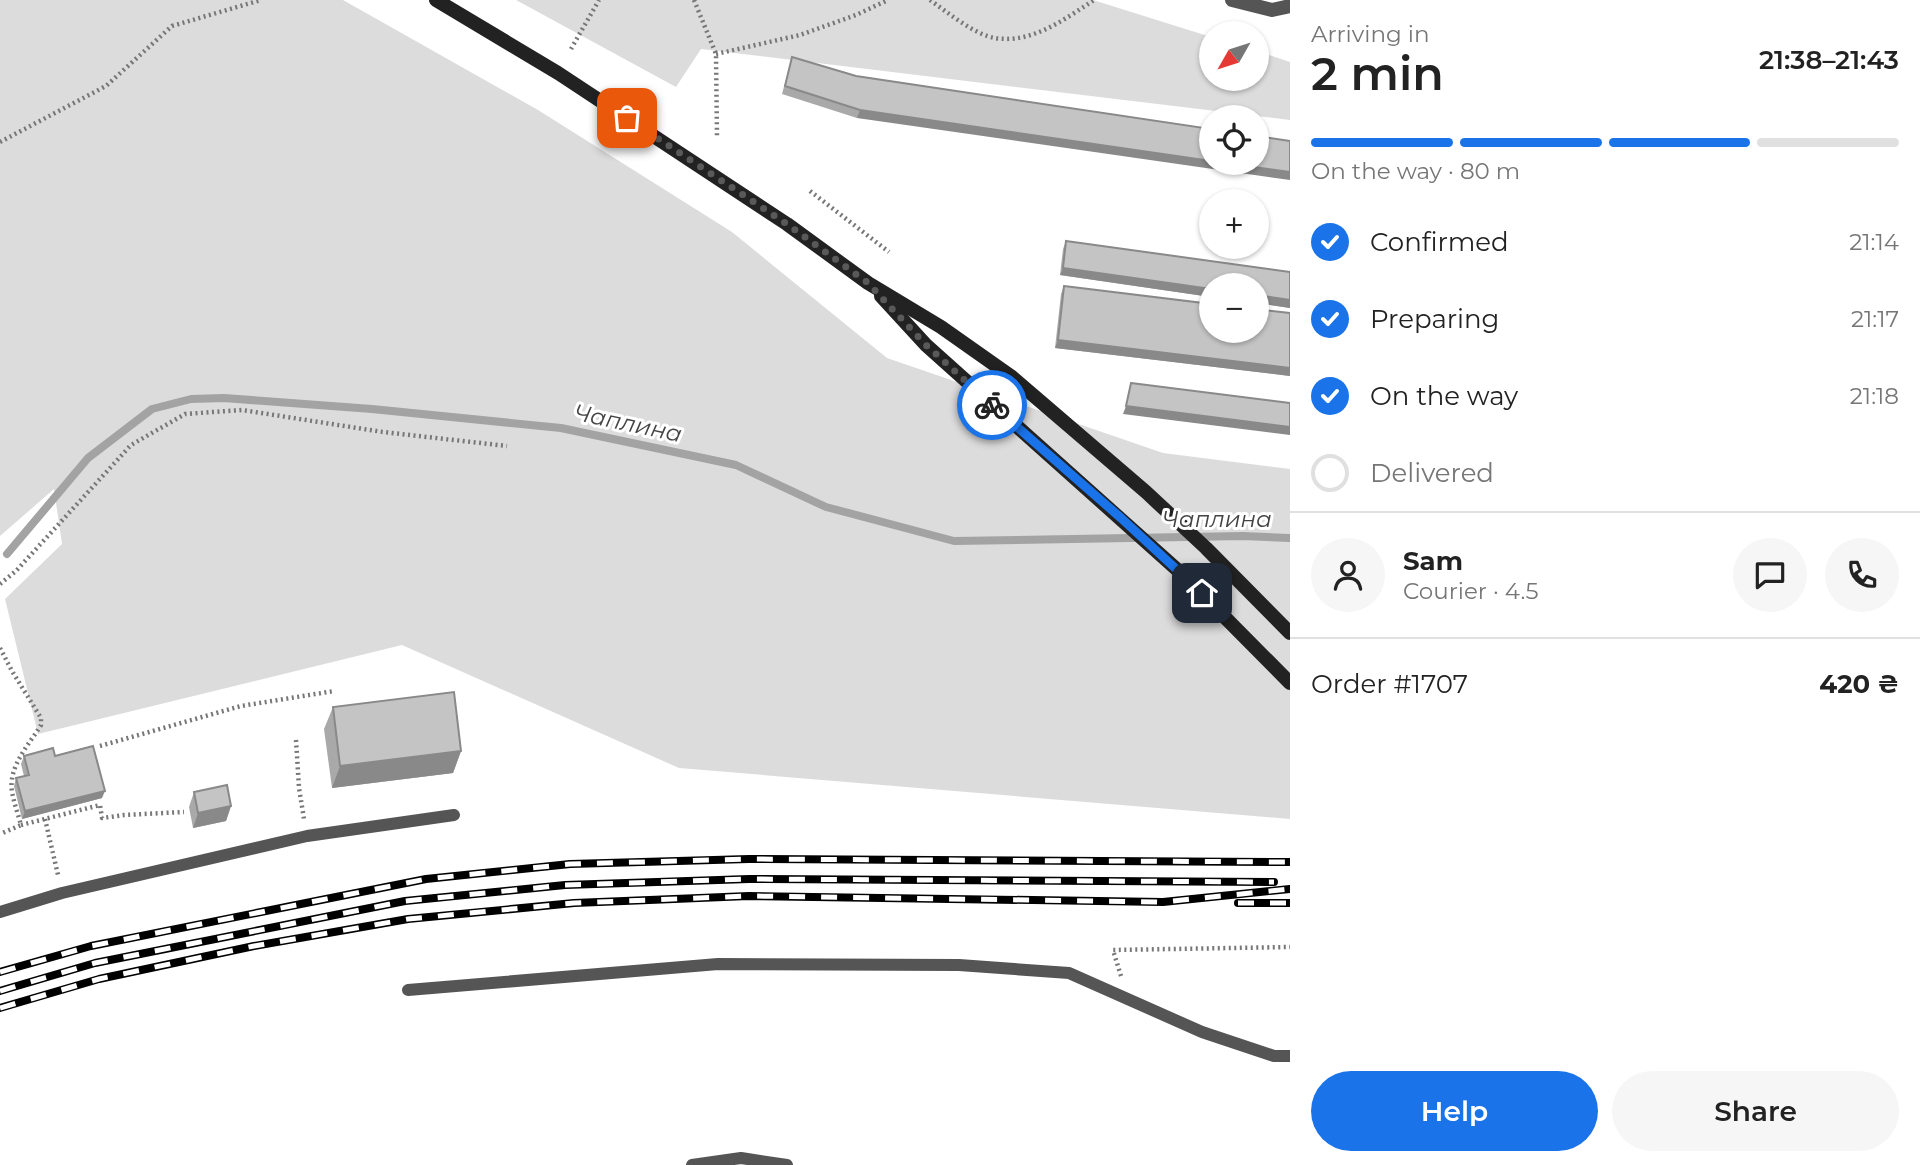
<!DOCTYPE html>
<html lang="en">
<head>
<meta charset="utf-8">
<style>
  body { margin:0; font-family:Montserrat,sans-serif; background:#f6f6f6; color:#222; height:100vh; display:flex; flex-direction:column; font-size:26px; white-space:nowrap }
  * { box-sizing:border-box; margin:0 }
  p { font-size:23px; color:#767676 }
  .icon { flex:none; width:38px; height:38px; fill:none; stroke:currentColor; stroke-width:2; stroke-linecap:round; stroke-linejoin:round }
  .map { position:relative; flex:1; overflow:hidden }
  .side { display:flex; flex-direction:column; background:#fff; width:630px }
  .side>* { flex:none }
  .needle { width:46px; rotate:231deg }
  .fabs { position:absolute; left:1199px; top:21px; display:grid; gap:14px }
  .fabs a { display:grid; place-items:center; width:70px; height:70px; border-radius:50%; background:#fff; box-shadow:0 2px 5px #0004; font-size:35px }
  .pin { position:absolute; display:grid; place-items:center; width:60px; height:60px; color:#fff; margin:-30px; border-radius:14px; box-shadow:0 4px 10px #0006 }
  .courier { position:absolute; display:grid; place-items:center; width:70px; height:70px; margin:-35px; border:5px solid #1a73e8; border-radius:50%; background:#fff; color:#222; box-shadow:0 2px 9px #0007 }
  .head em { font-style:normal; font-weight:600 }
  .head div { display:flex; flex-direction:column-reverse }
  .head { display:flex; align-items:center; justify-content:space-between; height:119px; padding:0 21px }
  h1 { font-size:46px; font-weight:600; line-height:52px }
  .bar { display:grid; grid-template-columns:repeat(4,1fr); gap:10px 7px; align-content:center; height:84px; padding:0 21px }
  .bar i { height:9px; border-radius:5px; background:#e0e0e0 }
  .bar .selected { background:#1a73e8 }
  .bar p { grid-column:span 4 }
  .line { display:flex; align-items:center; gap:18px; padding:0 21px; border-top:2px solid #e0e0e0 }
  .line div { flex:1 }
  .round { display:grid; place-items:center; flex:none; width:74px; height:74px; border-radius:37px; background:#f6f6f6 }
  ol { padding:0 21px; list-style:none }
  li { display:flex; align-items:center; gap:21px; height:77px }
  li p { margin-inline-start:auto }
  li .icon { padding:7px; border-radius:50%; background:#1a73e8; color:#fff; stroke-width:4 }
  li:last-child { color:#767676 }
  li i { width:38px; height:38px; border:4px solid #e0e0e0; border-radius:50% }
  .cta { display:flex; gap:14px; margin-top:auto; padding:14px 21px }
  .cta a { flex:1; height:80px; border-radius:42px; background:#1a73e8; color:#fff; font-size:28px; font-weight:600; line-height:80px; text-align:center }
  .cta a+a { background:#f6f6f6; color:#222 }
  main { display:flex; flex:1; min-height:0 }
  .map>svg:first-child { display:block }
  .green { fill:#dcdcdc }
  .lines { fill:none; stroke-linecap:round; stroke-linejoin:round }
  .stream { stroke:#a3a3a3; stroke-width:8 }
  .path { stroke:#777; stroke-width:4.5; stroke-dasharray:2 3.5; stroke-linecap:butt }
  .service { stroke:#555; stroke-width:12 }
  .minor { stroke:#555; stroke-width:14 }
  .secondary { stroke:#222; stroke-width:14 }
  .rail-casing { stroke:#000; stroke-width:8 }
  .rail { stroke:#fff; stroke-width:5; stroke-dasharray:16; stroke-linecap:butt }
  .wall { fill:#a9a9a9 }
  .shaded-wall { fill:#898989 }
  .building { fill:#c4c4c4; stroke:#898989; stroke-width:2 }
  .done { stroke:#595959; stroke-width:7; stroke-dasharray:0 12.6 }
  .route { stroke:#1a73e8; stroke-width:9 }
  .labels { text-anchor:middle; stroke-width:6; stroke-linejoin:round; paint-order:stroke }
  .water-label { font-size:23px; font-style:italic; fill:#444; stroke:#fff }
</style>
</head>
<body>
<main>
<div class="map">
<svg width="1290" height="1165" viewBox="0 0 1290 1165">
  <rect width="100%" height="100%" fill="#fff"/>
  <g class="green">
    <path d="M0,0H343L538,110L732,232L887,358L1163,453L1290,469V819L679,768L402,645L38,734L5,599L62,544L54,489L0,536Z"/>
    <path d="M516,0H1093L1211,37V79H1256L1257,51L1290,62V120L701,49L676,87Z"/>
  </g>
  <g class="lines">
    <path class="stream" d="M7,554L88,458L152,409L191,399L224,398L372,409L561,428L736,465L826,507L954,541L1243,536L1290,538"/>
    <g class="path">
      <path d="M694,0L716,54L717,137"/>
      <path d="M930,0C947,12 975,35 995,38C1032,44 1065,19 1094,0"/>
      <path d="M571,49L599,0"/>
      <path d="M716,54L800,35L856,15L888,0"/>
      <path d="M0,142L106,86L172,26L261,0"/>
      <path d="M810,191L889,252"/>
      <path d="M0,584L16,571L131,445L185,414L242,410L383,432L507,446"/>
      <path d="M0,648L12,671L41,718V725C29,745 8,766 12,792C14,803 18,814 21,825L0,834"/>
      <path d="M296,740L299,788L304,819"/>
      <path d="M100,746L241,706L334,691"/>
      <path d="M45,819L58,875"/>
      <path d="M21,825L100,805L102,818L124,815L184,812"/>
      <path d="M1121,976L1113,950L1290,947"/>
    </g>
    <g class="service">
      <path d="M0,912L62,893L307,836L454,815"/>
      <path d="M408,990L718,964L959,965L1069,973L1202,1032L1274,1056H1290"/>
      <path d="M692,1165L741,1158L787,1165"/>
    </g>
    <path class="minor" d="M1232,0L1272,10L1290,6"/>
    <g class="secondary">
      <path d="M436,0L558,73L787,224L868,283L941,327L1012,377L1146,492L1206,548L1290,633"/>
      <path d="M881,296L926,345L1182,574L1290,683"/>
    </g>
    <defs>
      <g id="rail">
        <path d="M1238,903H1290"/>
        <path d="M0,972L91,946L426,879L570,864L749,859L1290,862"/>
        <path d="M0,991L95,963L405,901L565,885L749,879L1274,882"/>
        <path d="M0,1008L99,979L254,946L408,919L574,903L749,896L1163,902L1290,889"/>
      </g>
    </defs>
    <use href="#rail" class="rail-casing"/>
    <use href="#rail" class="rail"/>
  </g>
  <g class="wall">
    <path d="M792,57L856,76L1211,129L857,118L782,94Z"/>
    <path d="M1066,241L1290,272V308L1256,303V285H1211V297L1060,275L1063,249Z"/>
    <path d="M1064,286L1290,313V376L1055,348L1061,294Z"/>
    <path d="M333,707L461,751L453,773L332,788L324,729Z"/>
    <path d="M24,756H55L102,798L22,819L14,786L16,778L24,776L21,764Z"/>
    <path d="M194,792L231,806L226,821L193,828L189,807Z"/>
  </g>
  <g class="shaded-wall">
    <path d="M860,110L1211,161V163H1224L1290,172V180L857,118Z"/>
    <path d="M1063,268L1211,289V297L1060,275Z"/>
    <path d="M1256,295L1290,300V308L1256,303Z"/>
    <path d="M1058,340L1290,368V376L1055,348Z"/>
    <path d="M1126,406L1290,427V435L1123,414Z"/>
    <path d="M461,751L453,773L332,788L340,766Z"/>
    <path d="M105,791L102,798L22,819L25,811Z"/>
    <path d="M231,806L226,821L193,828L198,813Z"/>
  </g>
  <g class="building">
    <path d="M792,57L856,76L1211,129V161L860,110L785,86Z"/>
    <path d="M1256,136L1290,141V172L1224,163H1256Z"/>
    <path d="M1066,241L1290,272V300L1256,295V285H1211V289L1063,268Z"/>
    <path d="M1064,286L1211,304V331H1256V309L1290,313V368L1058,340Z"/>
    <path d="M1131,383L1290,403V427L1126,406Z"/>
    <path d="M454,692L461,751L340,766L333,707Z"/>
    <path d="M93,746L105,791L25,811L16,778L29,775L24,756L53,748L55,756Z"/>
    <path d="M227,785L231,806L198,813L194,792Z"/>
  </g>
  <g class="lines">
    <path class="done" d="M627,118L787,224L868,283L926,345L992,405"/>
    <path class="route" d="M992,405L1121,518L1202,593"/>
  </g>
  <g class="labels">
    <g class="water-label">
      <text transform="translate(628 423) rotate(12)" y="8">Чаплина</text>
      <text x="1217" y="527">Чаплина</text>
    </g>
  </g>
</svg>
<div class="fabs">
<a><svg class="needle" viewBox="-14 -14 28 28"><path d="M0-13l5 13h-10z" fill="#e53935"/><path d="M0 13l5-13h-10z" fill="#767676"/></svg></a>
<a><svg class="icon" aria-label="locate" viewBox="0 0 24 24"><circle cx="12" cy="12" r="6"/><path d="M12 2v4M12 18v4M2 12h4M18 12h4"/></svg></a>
<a>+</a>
<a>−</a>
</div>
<div class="pin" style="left:627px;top:118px;background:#ea580c"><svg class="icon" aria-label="bag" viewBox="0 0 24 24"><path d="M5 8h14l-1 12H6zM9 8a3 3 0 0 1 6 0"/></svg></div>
<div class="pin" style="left:1202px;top:593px;background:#1f2937"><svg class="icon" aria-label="home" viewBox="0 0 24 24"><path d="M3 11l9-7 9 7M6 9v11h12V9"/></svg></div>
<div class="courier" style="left:992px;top:405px"><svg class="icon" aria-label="bike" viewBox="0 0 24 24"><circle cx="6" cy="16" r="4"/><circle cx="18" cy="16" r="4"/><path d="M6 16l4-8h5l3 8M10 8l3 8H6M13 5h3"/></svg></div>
</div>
<section class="side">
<div class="head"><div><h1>2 min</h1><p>Arriving in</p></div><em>21:38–21:43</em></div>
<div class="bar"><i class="selected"></i><i class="selected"></i><i class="selected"></i><i></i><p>On the way · 80 m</p></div>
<ol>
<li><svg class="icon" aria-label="check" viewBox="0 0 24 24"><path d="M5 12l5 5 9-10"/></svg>Confirmed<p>21:14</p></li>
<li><svg class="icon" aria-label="check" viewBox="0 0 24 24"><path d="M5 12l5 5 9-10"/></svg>Preparing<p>21:17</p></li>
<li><svg class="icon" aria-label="check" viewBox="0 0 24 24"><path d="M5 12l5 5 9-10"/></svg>On the way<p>21:18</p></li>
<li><i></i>Delivered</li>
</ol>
<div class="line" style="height:126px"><a class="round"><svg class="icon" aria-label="person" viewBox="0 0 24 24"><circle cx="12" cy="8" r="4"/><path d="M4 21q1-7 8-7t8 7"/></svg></a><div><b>Sam</b><p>Courier · 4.5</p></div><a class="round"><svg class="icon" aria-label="chat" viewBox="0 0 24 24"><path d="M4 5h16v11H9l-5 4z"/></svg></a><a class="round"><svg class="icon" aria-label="phone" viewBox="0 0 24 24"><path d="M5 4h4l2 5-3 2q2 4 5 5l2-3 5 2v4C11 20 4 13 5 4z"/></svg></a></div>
<div class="line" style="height:91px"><div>Order #1707</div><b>420 ₴</b></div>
<div class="cta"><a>Help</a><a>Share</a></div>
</section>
</main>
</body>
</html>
